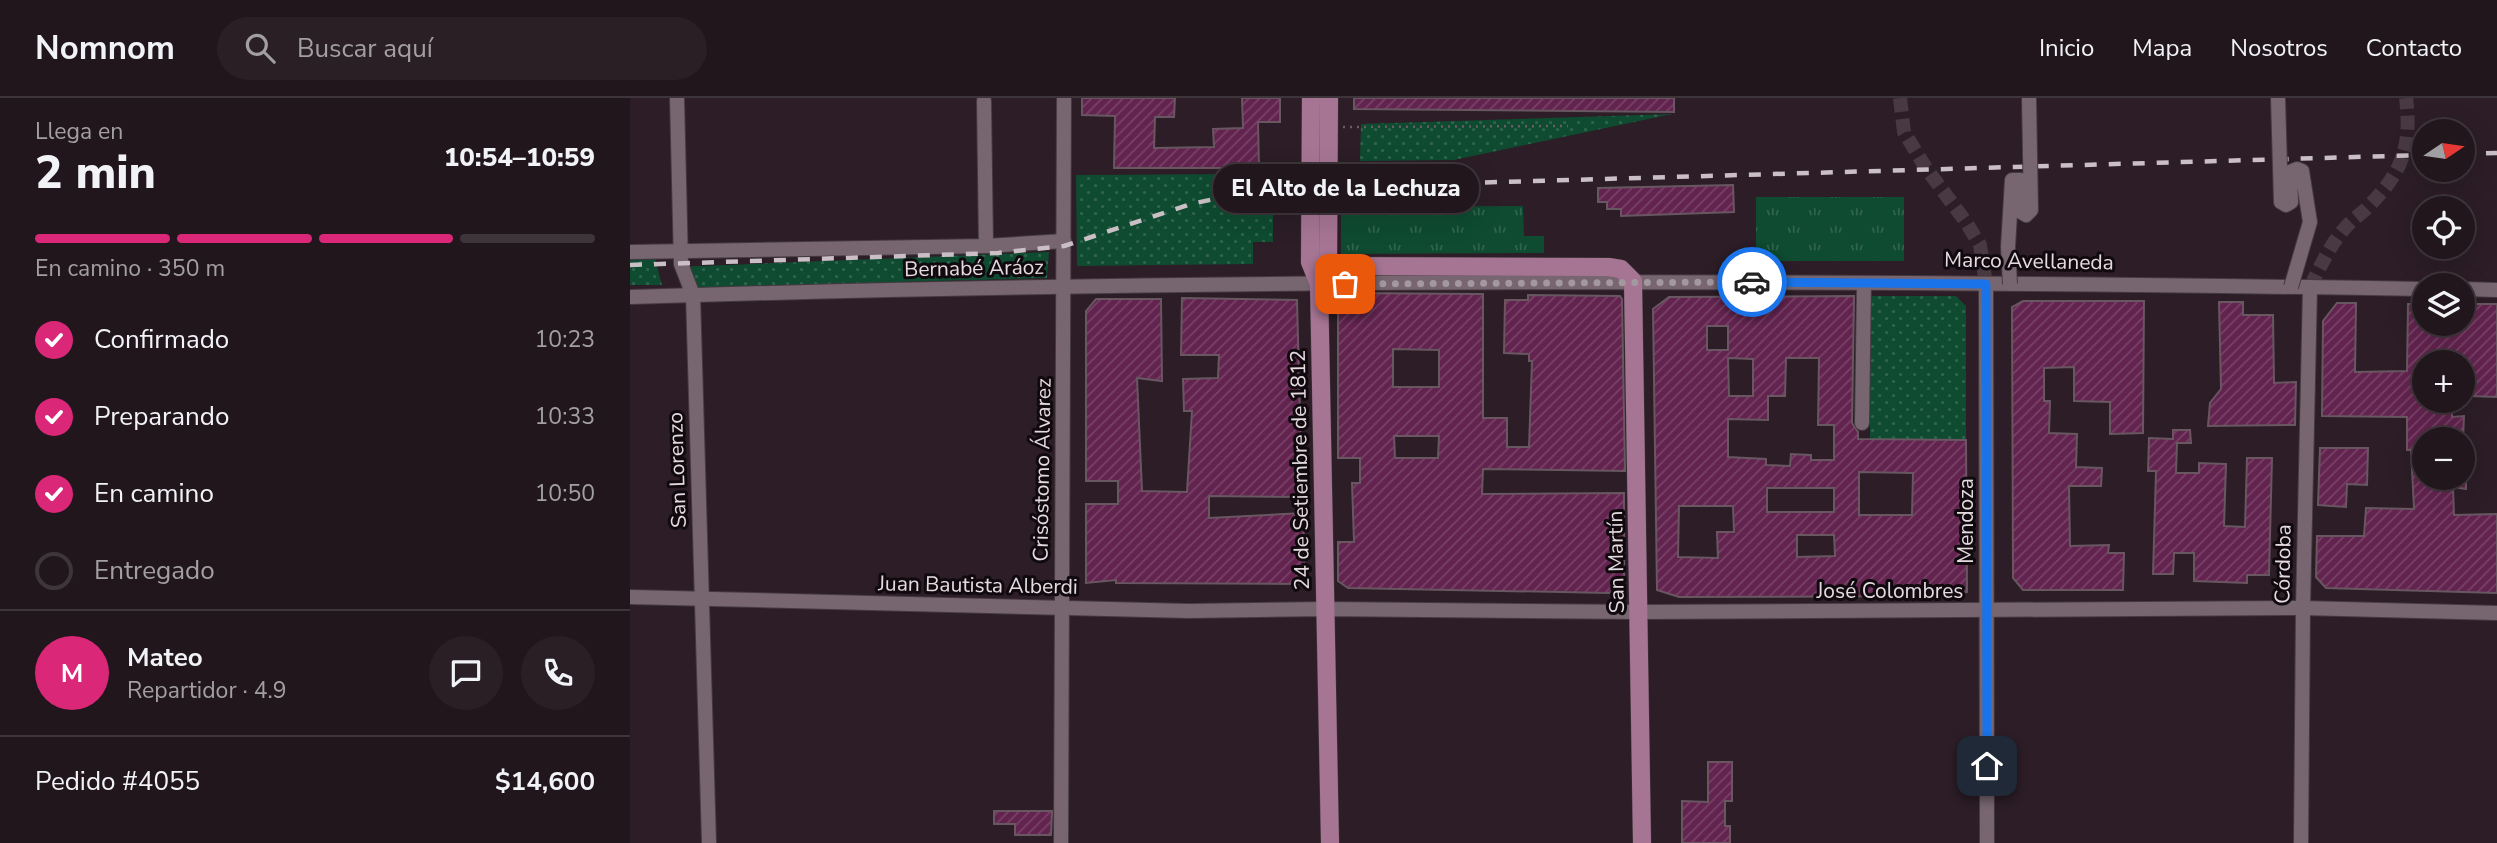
<!DOCTYPE html>
<html lang="es">
<head>
<meta charset="utf-8">
<style>
  body { margin:0; font-family:"Nunito Sans",sans-serif; background:#291f25; color:#f1f3f6; height:100vh; display:flex; flex-direction:column; font-size:26px; white-space:nowrap }
  * { box-sizing:border-box; margin:0 }
  p { font-size:23px; color:#a29fa3 }
  .icon { flex:none; width:38px; height:38px; fill:none; stroke:currentColor; stroke-width:2; stroke-linecap:round; stroke-linejoin:round }
  .map { position:relative; flex:1; overflow:hidden }
  .side { display:flex; flex-direction:column; background:#21161c; width:630px }
  .side>* { flex:none }
  .needle { width:46px; rotate:77deg }
  .tools { position:absolute; left:1782px; top:21px; display:grid; gap:14px }
  .tools a { display:grid; place-items:center; width:63px; height:63px; border-radius:50%; background:#21161c; box-shadow:0 7px 28px #0002,0 0 0 2px #3e353b; font-size:35px }
  .pin { position:absolute; display:grid; place-items:center; width:60px; height:60px; color:#fff; margin:-30px; border-radius:14px; box-shadow:0 4px 10px #0006 }
  .courier { position:absolute; display:grid; place-items:center; width:70px; height:70px; margin:-35px; border:5px solid #1a73e8; border-radius:50%; background:#fff; color:#222; box-shadow:0 2px 9px #0007 }
  .bubble { position:absolute; height:49px; border-radius:24px; background:#21161c; box-shadow:0 7px 28px #0002,0 0 0 2px #3e353b; font-size:23px; font-weight:800; line-height:49px; text-align:center }
  .summary em { font-style:normal; font-weight:800 }
  .summary div { display:flex; flex-direction:column-reverse }
  .summary { display:flex; align-items:center; justify-content:space-between; height:119px; padding:0 35px }
  h1 { font-size:46px; font-weight:800; line-height:52px }
  .bar { display:grid; grid-template-columns:repeat(4,1fr); gap:10px 7px; align-content:center; height:84px; padding:0 35px }
  .bar i { height:9px; border-radius:5px; background:#3e353b }
  .bar .selected { background:#db2777 }
  .bar p { grid-column:span 4 }
  .line { display:flex; align-items:center; gap:18px; padding:0 35px; border-top:2px solid #3e353b }
  .line div { flex:1 }
  .round { display:grid; place-items:center; flex:none; width:74px; height:74px; border-radius:37px; background:#291f25 }
  ol { padding:0 35px; list-style:none }
  li { display:flex; align-items:center; gap:21px; height:77px }
  li p { margin-inline-start:auto }
  li .icon { padding:7px; border-radius:50%; background:#db2777; color:#fff; stroke-width:4 }
  li:last-child { color:#a29fa3 }
  li i { width:38px; height:38px; border:4px solid #3e353b; border-radius:50% }
  header { display:flex; align-items:center; gap:42px; box-sizing:border-box; height:98px; padding:0 35px; background:#21161c; border-bottom:2px solid #3e353b }
  header strong { font-size:33px }
  nav { display:flex; gap:38px; margin-inline-start:auto; font-size:24px }
  .search { width:490px; height:63px; background:#291f25; display:flex; align-items:center; gap:18px; box-sizing:border-box; padding:0 24px; border-radius:38px; color:#a29fa3; font-size:26px }
  main { display:flex; flex:1; min-height:0 }
  .map>svg:first-child { display:block }
  .grass { fill:url(#grass-dots) }
  .park { fill:url(#park-tufts) }
  .building { fill:url(#building-hatch); stroke:#685761; stroke-width:2; fill-rule:evenodd }
  .lines { fill:none; stroke-linecap:round; stroke-linejoin:round }
  .minor-tunnel { stroke:#483942; stroke-width:14; stroke-dasharray:14 7; stroke-linecap:butt }
  .minor-casing { stroke:#463a41; stroke-width:16 }
  .major-casing { stroke:#463a41; stroke-width:19 }
  .path { stroke:#6b5d65; stroke-width:2.5; stroke-dasharray:2 5; stroke-linecap:butt }
  .minor { stroke:#776670; stroke-width:14 }
  .major { stroke:#a67594; stroke-width:18 }
  .rail { stroke:#cbbfc6; stroke-width:4.5; stroke-dasharray:12 12; stroke-linecap:butt }
  .minor-bridge-casing { stroke:#463a41; stroke-width:16; stroke-linecap:butt }
  .minor-bridge { stroke:#776670; stroke-width:14 }
  .done { stroke:#a4989f; stroke-width:7; stroke-dasharray:0 12.6 }
  .route { stroke:#1a73e8; stroke-width:9 }
  .labels { text-anchor:middle; stroke-width:6; stroke-linejoin:round; paint-order:stroke }
  .street-label { font-size:21px; fill:#e5dae0; stroke:#100a0e }
</style>
</head>
<body>
<header>
<strong>Nomnom</strong>
<div class="search"><svg class="icon" aria-label="search" viewBox="0 0 24 24"><circle cx="10" cy="10" r="6"/><path d="M15 15l6 6"/></svg>Buscar aquí</div>
<nav><a>Inicio</a><a>Mapa</a><a>Nosotros</a><a>Contacto</a></nav>
</header>
<main>
<section class="side">
<div class="summary"><div><h1>2 min</h1><p>Llega en</p></div><em>10:54–10:59</em></div>
<div class="bar"><i class="selected"></i><i class="selected"></i><i class="selected"></i><i></i><p>En camino · 350 m</p></div>
<ol>
<li><svg class="icon" aria-label="check" viewBox="0 0 24 24"><path d="M5 12l5 5 9-10"/></svg>Confirmado<p>10:23</p></li>
<li><svg class="icon" aria-label="check" viewBox="0 0 24 24"><path d="M5 12l5 5 9-10"/></svg>Preparando<p>10:33</p></li>
<li><svg class="icon" aria-label="check" viewBox="0 0 24 24"><path d="M5 12l5 5 9-10"/></svg>En camino<p>10:50</p></li>
<li><i></i>Entregado</li>
</ol>
<div class="line" style="height:126px"><b class="round" style="background:#db2777;color:#fff">M</b><div><b>Mateo</b><p>Repartidor · 4.9</p></div><a class="round"><svg class="icon" aria-label="chat" viewBox="0 0 24 24"><path d="M4 5h16v11H9l-5 4z"/></svg></a><a class="round"><svg class="icon" aria-label="phone" viewBox="0 0 24 24"><path d="M5 4h4l2 5-3 2q2 4 5 5l2-3 5 2v4C11 20 4 13 5 4z"/></svg></a></div>
<div class="line" style="height:91px"><div>Pedido #4055</div><b>$14,600</b></div>
</section>
<div class="map">
<svg width="1867" height="745" viewBox="0 0 1867 745">
  <defs>
    <pattern id="grass-dots" width="8" height="8" patternUnits="userSpaceOnUse" patternTransform="scale(1.75)"><rect width="8" height="8" fill="#0e4b30"/><path d="M2 2h.1M6 6h.1" fill="none" stroke="#31644e" stroke-width="1.8" stroke-linecap="round"/></pattern>
    <pattern id="park-tufts" width="24" height="20" patternUnits="userSpaceOnUse" patternTransform="scale(1.75)"><rect width="24" height="20" fill="#0e4b30"/><path d="M3 7l-1-3M5 7V3M7 7l1-3M15 17l-1-3M17 17v-4M19 17l1-3" fill="none" stroke="#31644e"/></pattern>
    <pattern id="building-hatch" width="6" height="6" patternUnits="userSpaceOnUse" patternTransform="scale(1.75)"><rect width="6" height="6" fill="#62234e"/><path d="M-1 1l2-2M0 6l6-6M5 7l2-2" fill="none" stroke="#784267"/></pattern>
  </defs>
  <rect width="100%" height="100%" fill="#2c1d26"/>
  <g class="grass">
    <path d="M1042,16L824,62L730,63L731,26Z"/>
    <path d="M620,76L621,96H643V144H623V166L447,168L446,77Z"/>
    <path d="M419,154L417,180L55,190L46,169Z"/>
    <path d="M25,161L32,187H0V162Z"/>
    <path d="M1240,198H1326L1336,208V342L1240,341Z"/>
  </g>
  <g class="park">
    <rect x="1126" y="99" width="148" height="64"/>
    <path d="M893,108L894,138H914V155L711,156V109Z"/>
  </g>
  <g class="building">
    <path d="M452,0H545L544,19H525L524,50L584,49L583,31L613,30L612,0H650V24H628L629,70H484L485,18L452,17Z"/>
    <path d="M724,0H1044V14L724,11Z"/>
    <path d="M1103,87L1104,114L991,118V111H977V104H968V90Z"/>
    <path d="M717,195L853,196V320H877V349H899L902,263H899V256L874,255L875,202H898V197L990,198L992,201L995,373L853,371L852,396L994,395V485L979,495L718,490L708,483V444H724L722,385H730V360H708V207ZM763,251L809,252V289H763ZM764,338H809L808,360H765Z"/>
    <path d="M1224,198L1222,325L1228,334V341L1336,342L1337,494L1321,498L1049,499L1027,492L1023,211L1039,199ZM1077,228H1098V252H1077ZM1098,260L1123,261V298H1099ZM1156,260H1189L1188,327H1204V362H1181V357L1161,356L1160,368L1136,367V361L1098,359V321L1138,322V298H1155ZM1229,374L1283,375L1282,417H1229ZM1137,390H1204V414H1137ZM1049,408H1103L1104,434H1087L1088,460L1048,459ZM1167,437H1204L1205,458L1167,459Z"/>
    <path d="M552,200L667,202L672,399L579,398V420L673,415L675,486L486,485V482L456,485V406H488V383H456V213L466,201H531L532,283L507,280L512,393L557,394L562,313H554L553,281L588,280L589,257H551Z"/>
    <path d="M1393,203H1514L1513,335L1480,336V304L1444,303V269L1414,270V303H1420L1419,335L1447,336L1446,369L1472,370L1471,388H1439L1440,448L1479,447L1478,455H1494L1493,492H1393L1383,480L1382,209Z"/>
    <path d="M1589,204H1613V217H1643L1644,285L1666,284L1665,327L1578,328L1580,305L1591,291Z"/>
    <path d="M1707,205H1726L1725,274L1777,273L1778,206H1794V226H1832V206H1867V299L1840,298V264H1794V303H1822V319L1834,318L1833,341H1794V380H1836V391L1823,389L1824,417L1867,416V495L1696,490L1686,479L1687,438H1734L1736,410L1784,411L1781,352H1777V319L1692,318L1693,223Z"/>
    <path d="M1543,332H1560L1561,345H1547L1546,375H1569V365L1596,366L1594,428L1615,429L1617,360H1642L1639,477H1617V485L1564,483V455H1544L1543,476H1523L1526,373H1518L1519,340L1543,341Z"/>
    <path d="M1690,350H1738L1737,387L1717,386L1716,409L1688,407Z"/>
    <path d="M1078,664H1102V703H1095V728H1100V745H1052V703L1078,704Z"/>
    <path d="M364,713H422L421,737H385V726H364Z"/>
  </g>
  <g class="lines">
    <g class="minor-tunnel">
      <path d="M1270,0L1274,34L1296,70L1336,124L1350,147L1356,186"/>
      <path d="M1680,189C1691,168 1700,146 1716,129C1722,122 1729,117 1736,111C1772,75 1782,50 1776,0"/>
    </g>
    <defs>
      <g id="minor">
        <path d="M47,0L51,166L63,197L79,745"/>
        <path d="M354,3L356,148"/>
        <path d="M0,154L356,148L434,143"/>
        <path d="M1356,186L1357,745"/>
        <path d="M1832,191L1867,192"/>
        <path d="M0,199C598,180 1196,181 1794,191"/>
        <path d="M1232,325L1234,185"/>
        <path d="M0,499L559,513L695,511L1009,514L1673,510L1867,515"/>
        <path d="M431,745L434,0"/>
        <path d="M1671,745L1673,510L1680,189"/>
      </g>
      <g id="major">
        <path d="M681,0L680,164L689,186L700,745"/>
        <path d="M698,168L979,169L991,171L1003,183L1012,745"/>
        <path d="M693,177L698,168L699,0"/>
      </g>
    </defs>
    <use href="#minor" class="minor-casing"/>
    <use href="#major" class="major-casing"/>
    <path class="path" d="M713,29L938,28"/>
    <use href="#minor" class="minor"/>
    <use href="#major" class="major"/>
    <g class="rail">
      <path d="M1832,56L1867,55"/>
      <path d="M0,167L368,155L434,148L561,106L631,91L1794,57"/>
    </g>
    <defs>
      <g id="minor-bridge">
        <path d="M1648,0L1651,104L1656,107L1661,104L1660,74L1667,71L1672,73L1680,124L1661,189"/>
        <path d="M1380,186L1378,149L1382,82H1391V114L1396,117L1401,112L1399,0"/>
      </g>
    </defs>
    <use href="#minor-bridge" class="minor-bridge-casing"/>
    <use href="#minor-bridge" class="minor-bridge"/>
  </g>
  <g class="lines">
    <path class="done" d="M715,186L1122,184"/>
    <path class="route" d="M1122,184L1356,186L1357,668"/>
  </g>
  <g class="labels">
    <g class="street-label">
      <text transform="translate(1399 163) rotate(1)" y="7">Marco Avellaneda</text>
      <text transform="translate(344 170) rotate(-1)" y="7">Bernabé Aráoz</text>
      <text transform="translate(47 372) rotate(-92)" y="7">San Lorenzo</text>
      <text transform="translate(412 372) rotate(-89)" y="7">Crisóstomo Álvarez</text>
      <text transform="translate(670 372) rotate(-91)" y="7">24 de Setiembre de 1812</text>
      <text transform="translate(1336 423) rotate(-90)" y="7">Mendoza</text>
      <text transform="translate(986 464) rotate(-91)" y="7">San Martín</text>
      <text transform="translate(1653 466) rotate(-89)" y="7">Córdoba</text>
      <text transform="translate(348 487) rotate(1)" y="7">Juan Bautista Alberdi</text>
      <text x="1260" y="500">José Colombres</text>
    </g>
  </g>
</svg>
<div class="tools">
<a><svg class="needle" viewBox="-14 -14 28 28"><path d="M0-13l5 13h-10z" fill="#e53935"/><path d="M0 13l5-13h-10z" fill="#a29fa3"/></svg></a>
<a><svg class="icon" aria-label="locate" viewBox="0 0 24 24"><circle cx="12" cy="12" r="6"/><path d="M12 2v4M12 18v4M2 12h4M18 12h4"/></svg></a>
<a><svg class="icon" aria-label="layers" viewBox="0 0 24 24"><path d="M12 4l9 5-9 5-9-5zM3 14l9 5 9-5"/></svg></a>
<a>+</a>
<a>−</a>
</div>
<div class="pin" style="left:715px;top:186px;background:#ea580c"><svg class="icon" aria-label="bag" viewBox="0 0 24 24"><path d="M5 8h14l-1 12H6zM9 8a3 3 0 0 1 6 0"/></svg></div>
<div class="pin" style="left:1357px;top:668px;background:#1f2937"><svg class="icon" aria-label="home" viewBox="0 0 24 24"><path d="M3 11l9-7 9 7M6 9v11h12V9"/></svg></div>
<div class="courier" style="left:1122px;top:184px"><svg class="icon" aria-label="car" viewBox="0 0 24 24"><path d="M5 17H2v-5l4-1 3-4h7l3 4 3 1v5h-3M9 17h6M6 11h13"/><circle cx="7" cy="17" r="2"/><circle cx="17" cy="17" r="2"/></svg></div>
<div class="bubble" style="left:583px;top:66px;width:266px">El Alto de la Lechuza</div>
</div>
</main>
</body>
</html>
